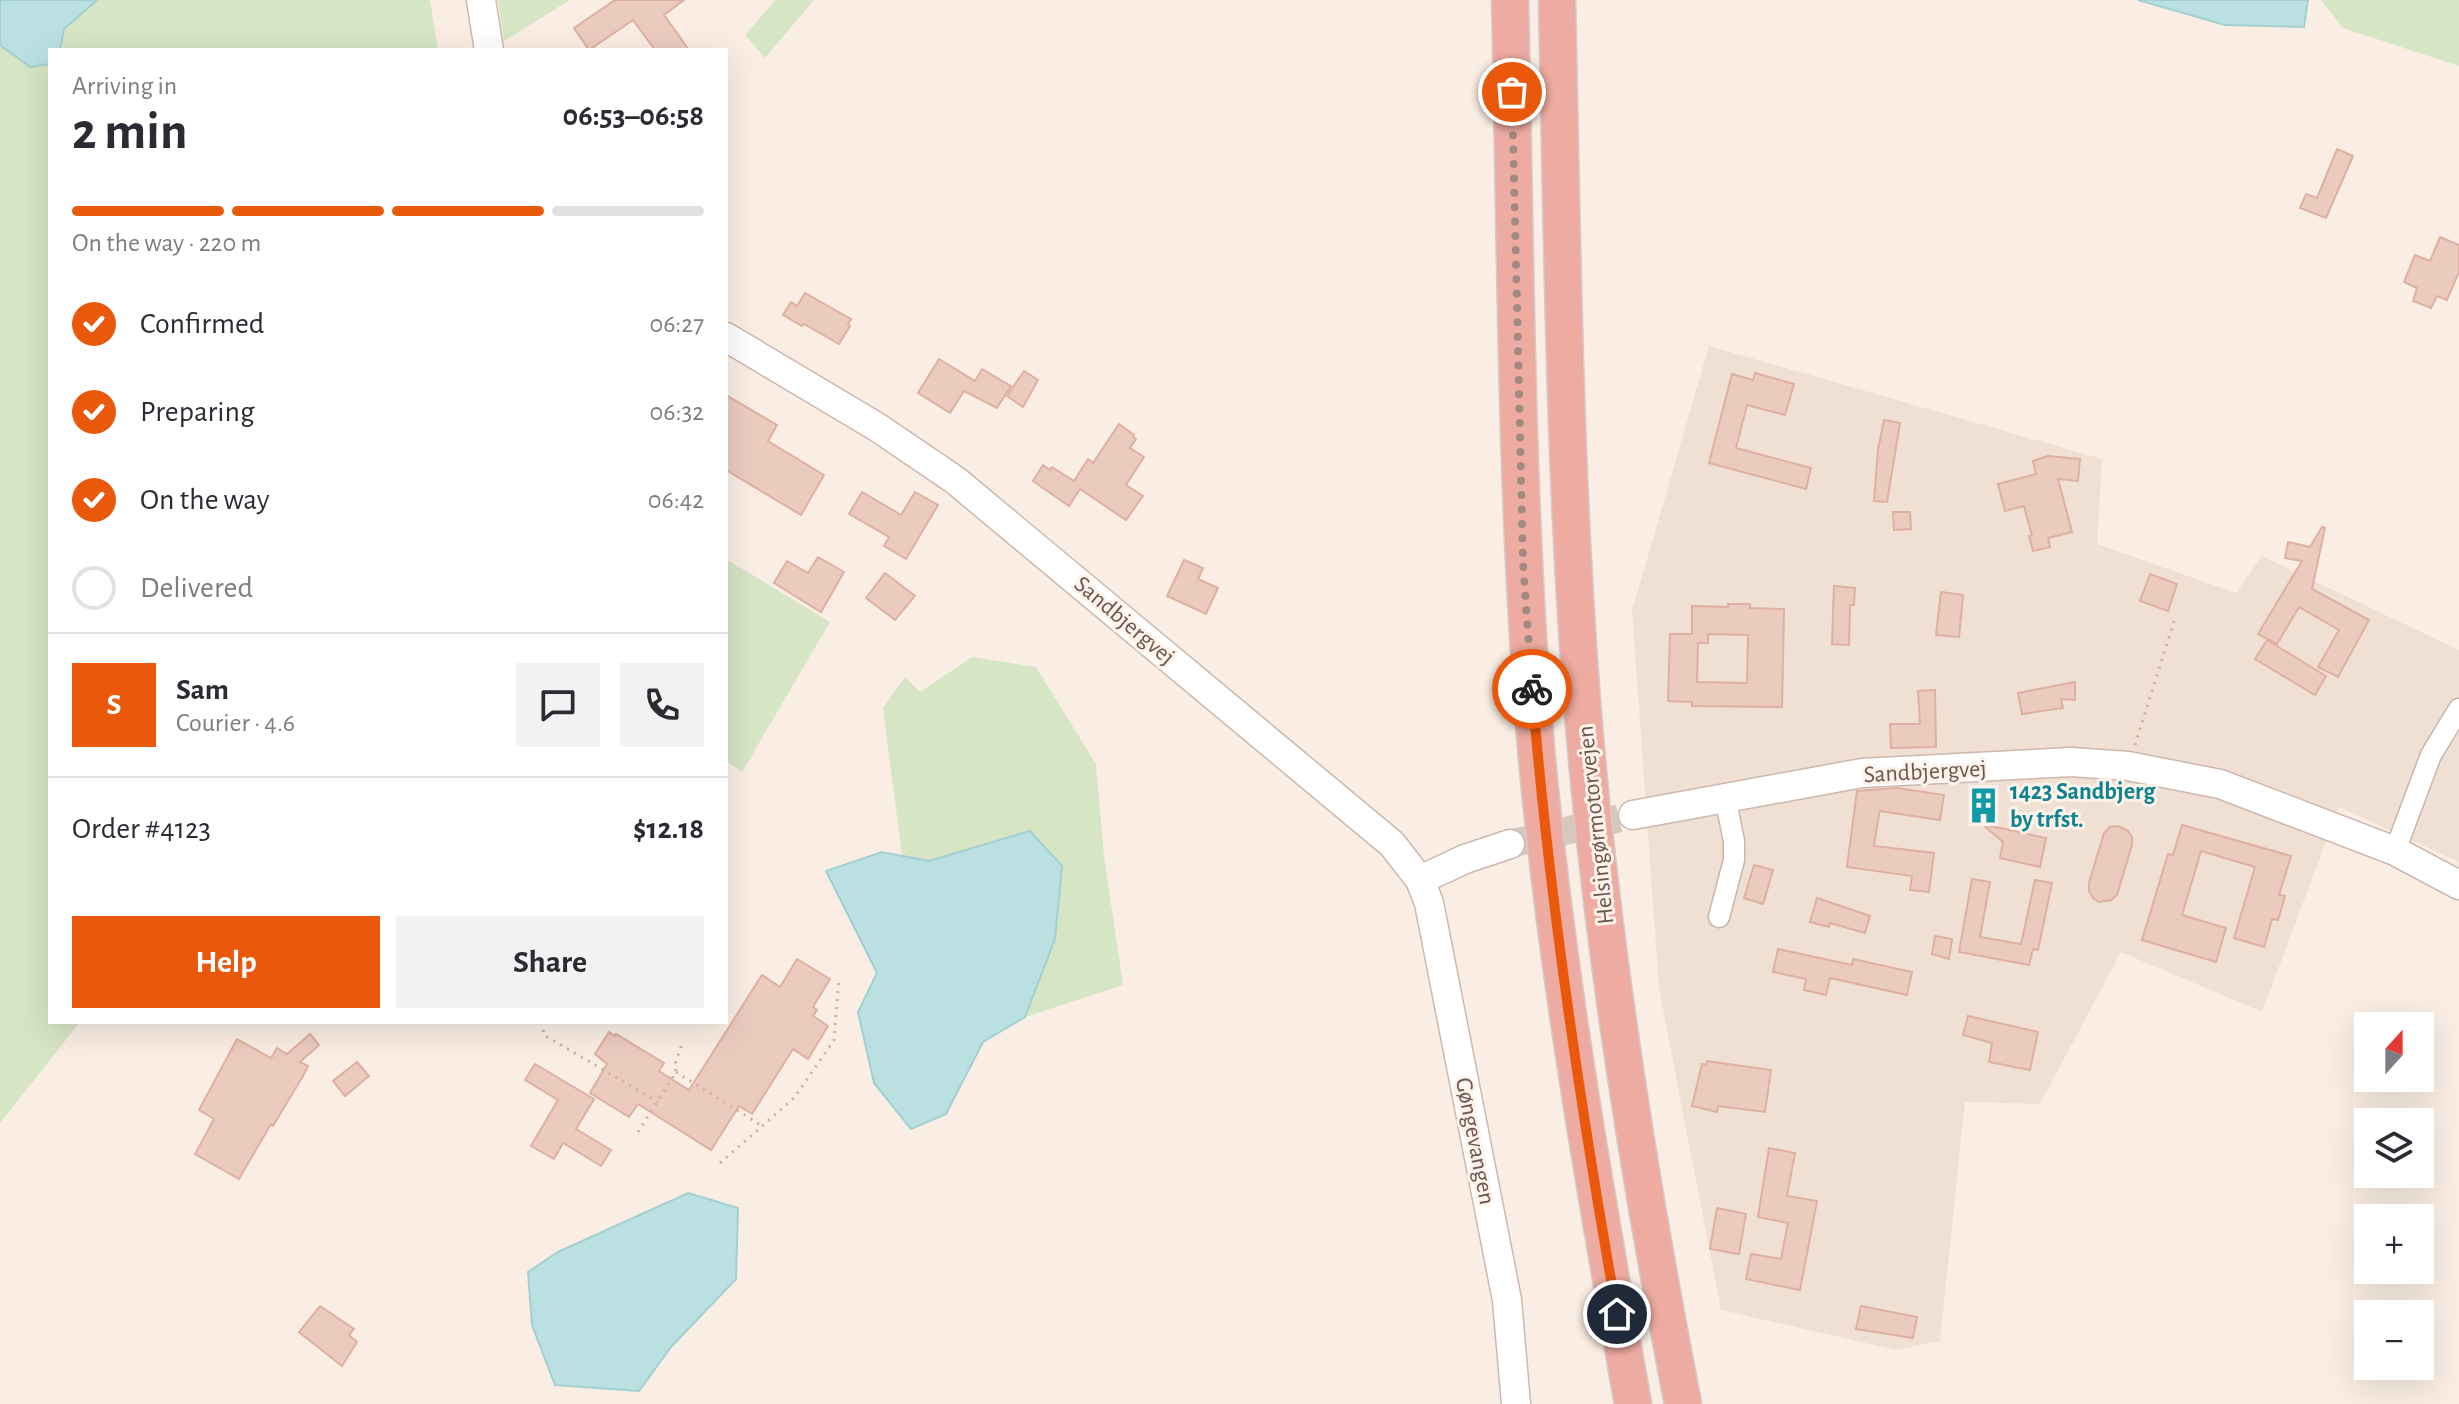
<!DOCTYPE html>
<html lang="en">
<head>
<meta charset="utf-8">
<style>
  body { margin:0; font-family:"Alegreya Sans",sans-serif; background:#f2f2f3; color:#2b2b33; height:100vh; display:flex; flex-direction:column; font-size:30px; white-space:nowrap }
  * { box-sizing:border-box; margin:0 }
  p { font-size:26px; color:#7c7c81 }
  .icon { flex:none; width:44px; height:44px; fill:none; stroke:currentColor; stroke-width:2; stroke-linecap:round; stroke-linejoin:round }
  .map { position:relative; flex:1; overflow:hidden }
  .side { position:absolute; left:48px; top:48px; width:680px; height:976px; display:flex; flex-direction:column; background:#fff; border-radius:0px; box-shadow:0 8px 32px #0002 }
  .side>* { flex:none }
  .needle { width:52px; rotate:21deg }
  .tools { position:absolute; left:2354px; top:1012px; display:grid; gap:16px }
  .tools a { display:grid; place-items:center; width:80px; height:80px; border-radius:0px; background:#fff; box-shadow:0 8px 32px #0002; font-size:40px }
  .pin { position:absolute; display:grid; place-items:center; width:68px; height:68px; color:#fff; margin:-34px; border:4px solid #fff; border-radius:50%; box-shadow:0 2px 8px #0007 }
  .courier { position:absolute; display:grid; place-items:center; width:80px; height:80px; margin:-40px; border:6px solid #ea580c; border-radius:50%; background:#fff; color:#222; box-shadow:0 2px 10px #0007 }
  .headline em { font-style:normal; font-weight:600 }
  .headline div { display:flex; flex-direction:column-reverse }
  .headline { display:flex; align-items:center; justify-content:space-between; height:136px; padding:0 24px }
  h1 { font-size:52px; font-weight:600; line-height:60px }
  .bar { display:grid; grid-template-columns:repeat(4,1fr); gap:12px 8px; align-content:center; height:96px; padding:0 24px }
  .bar i { height:10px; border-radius:6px; background:#e1e1e2 }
  .bar .on { background:#ea580c }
  .bar p { grid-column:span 4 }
  .line { display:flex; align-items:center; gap:20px; padding:0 24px; border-top:2px solid #e1e1e2 }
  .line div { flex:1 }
  .round { display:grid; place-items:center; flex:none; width:84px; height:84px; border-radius:0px; background:#f2f2f3 }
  ol { padding:0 24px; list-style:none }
  li { display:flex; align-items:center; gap:24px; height:88px }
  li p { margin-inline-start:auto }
  li .icon { padding:8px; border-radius:50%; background:#ea580c; color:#fff; stroke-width:4 }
  li:last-child { color:#7c7c81 }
  li i { width:44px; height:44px; border:4px solid #e1e1e2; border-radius:50% }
  .action { display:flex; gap:16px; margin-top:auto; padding:16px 24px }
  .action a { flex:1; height:92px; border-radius:0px; background:#ea580c; color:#fff; font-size:32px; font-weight:600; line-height:92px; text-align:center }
  .action a+a { background:#f2f2f3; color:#2b2b33 }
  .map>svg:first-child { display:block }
  .residential { fill:#f0dfd3 }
  .green { fill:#d6e5c4 }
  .water { fill:#bbe0e1; stroke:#a2d0d1; stroke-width:2 }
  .building { fill:#eccbbf; stroke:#ddb0a1; stroke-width:2; fill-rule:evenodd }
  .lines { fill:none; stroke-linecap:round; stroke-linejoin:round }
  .secondary-tunnel { stroke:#d7c8be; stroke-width:28; stroke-dasharray:28 14; stroke-linecap:butt }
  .street-casing { stroke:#c9b5ac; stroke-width:23 }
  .secondary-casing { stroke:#ceb7ad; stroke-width:31 }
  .highway-casing { stroke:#d4ccca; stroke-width:39 }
  .path { stroke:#d0aea2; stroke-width:3; stroke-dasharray:2 6; stroke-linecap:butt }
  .street { stroke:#fff; stroke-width:20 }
  .secondary { stroke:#fff; stroke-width:28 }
  .highway { stroke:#edaba1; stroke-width:36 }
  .done { stroke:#a08a82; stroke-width:8; stroke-dasharray:0 14.4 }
  .route { stroke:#ea580c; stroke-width:10 }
  .labels { text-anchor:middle; stroke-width:6; stroke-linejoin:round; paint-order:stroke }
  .street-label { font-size:24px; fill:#6f544d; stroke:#fdf3ea }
  .culture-label { font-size:24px; font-weight:bold; fill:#0d838f; stroke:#fdf3ea; text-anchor:start }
</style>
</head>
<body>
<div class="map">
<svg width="2459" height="1404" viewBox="0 0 2459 1404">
  <rect width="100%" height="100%" fill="#faeee4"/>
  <path class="residential" d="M1709,346L2102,459L2097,544L2236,593L2262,556L2459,650V862L2339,807L2262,1012L2121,952L2040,1104L1965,1102L1940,1341L1896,1350L1721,1310L1659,989L1632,611Z"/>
  <g class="green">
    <path d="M97,0H430L438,50H60L64,29Z"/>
    <path d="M498,0H570L504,41Z"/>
    <path d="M775,0H814L765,58L745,35Z"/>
    <path d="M2321,0H2459V66L2343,28Z"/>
    <path d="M0,45L30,67L50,64V1022H80L0,1123Z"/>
    <path d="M726,559L830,622L742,772L726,761Z"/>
    <path d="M972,657L1036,667L1096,764L1104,856L1123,985L1025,1017L1055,939L1030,831L929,861L902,856L883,708L905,677L920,692Z"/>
  </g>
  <g class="water">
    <path d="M0,0H97L64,29L60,50H50V64L30,67L0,45Z"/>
    <path d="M2138,0H2308L2304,27L2225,25Z"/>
    <path d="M1030,831L1062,866L1055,939L1025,1017L983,1042L946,1114L911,1129L874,1083L858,1012L877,973L826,871L882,852L929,861Z"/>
    <path d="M688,1193L738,1208L736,1279L671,1347L639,1391L555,1385L532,1325L528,1272L558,1252Z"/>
  </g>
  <g class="building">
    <path d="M615,0H684L664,15L689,50H655L633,20L589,50L574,28Z"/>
    <path d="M2337,149L2353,156L2326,218L2300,208L2306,194L2317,198Z"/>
    <path d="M2440,237L2459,245V272L2447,300L2437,296L2431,308L2413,301L2417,288L2404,282L2415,255L2430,261Z"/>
    <path d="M805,293L851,319L848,324L850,326L839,344L804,324L802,326L783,315L791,302L797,306Z"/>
    <path d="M939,359L975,381L982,369L1011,386L997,408L964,391L950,413L918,393Z"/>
    <path d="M1024,371L1038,380L1023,407L1007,396Z"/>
    <path d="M1755,373L1794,384L1785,415L1747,405L1736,448L1811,468L1806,489L1709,463L1732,374L1753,380Z"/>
    <path d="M726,395L777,425L768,441L824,475L801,515L726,470Z"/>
    <path d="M1884,420L1900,423L1887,502L1874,501L1878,450Z"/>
    <path d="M1119,424L1134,435L1133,437L1136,439L1130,448L1144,457L1126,485L1143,496L1126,520L1080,489L1069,506L1033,481L1043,465L1050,470L1052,467L1074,481L1088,459L1093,463Z"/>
    <path d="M2048,456L2080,459L2078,481L2058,479L2072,532L2048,538L2050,547L2033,551L2029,536H2032L2024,506L2005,511L1998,484L2036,474L2033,461Z"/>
    <path d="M862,492L901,515L915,492L938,505L906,559L884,546L889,537L849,514Z"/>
    <path d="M1893,512H1910L1911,529L1894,530Z"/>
    <path d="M2322,527L2325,528L2312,589L2369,620L2338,677L2318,667L2339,630L2299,607L2277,644L2258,634L2302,561L2285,558L2288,542L2310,547Z"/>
    <path d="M818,557L844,572L821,612L774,583L787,561L808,573Z"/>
    <path d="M1184,560L1203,568L1198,579L1218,588L1206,614L1167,596Z"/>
    <path d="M885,573L915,596L895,620L866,598Z"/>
    <path d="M2150,574L2177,584L2168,611L2140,601Z"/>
    <path d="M1834,586L1855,588L1854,605H1850L1849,645L1832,644Z"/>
    <path d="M1941,592L1963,595L1959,637L1936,635Z"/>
    <path d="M1728,604H1750V608L1784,609L1782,707L1692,706V702L1668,701L1670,634H1692V606L1728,607ZM1708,634L1748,635L1747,683L1697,682L1698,643H1708Z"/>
    <path d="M2267,640L2326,676L2315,695L2255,659Z"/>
    <path d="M2075,682V700L2061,699L2063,708L2022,714L2018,693Z"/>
    <path d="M1935,690L1936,747L1891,748L1890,724H1920L1918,691Z"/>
    <path d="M1897,788L1944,795L1940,820L1880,811L1879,814L1874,846L1934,853L1929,892L1910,890L1912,876L1847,867L1857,791Z"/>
    <path d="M1982,824L2046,838L2040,867L2000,858L2003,842Z"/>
    <path d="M2182,825L2291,856L2279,895L2285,896L2278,920L2272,919L2264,947L2234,938L2255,867L2201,851L2182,915L2226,928L2216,962L2142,940L2168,854L2173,855Z"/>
    <path d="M2118,826L2128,831L2132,837V845L2117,895L2111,900L2099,902L2093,898L2089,891V883L2104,833L2110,827Z"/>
    <path d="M1754,865L1773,870L1763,904L1744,898Z"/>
    <path d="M1972,879L1990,882L1980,937L2021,944L2035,880L2052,883L2038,950L2033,949L2029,965L1959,952Z"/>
    <path d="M1817,898L1870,916L1865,933L1830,923L1829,927L1810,922Z"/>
    <path d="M1935,936L1952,939L1949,959L1932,954Z"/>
    <path d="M1778,949L1852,965L1853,959L1912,972L1907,995L1830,978L1826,995L1804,990L1806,979L1773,972Z"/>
    <path d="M797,959L830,979L813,1007L817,1010L813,1016L828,1026L808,1059L793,1049L752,1114L739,1106L711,1150L638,1104L629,1117L590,1093L607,1064L595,1054L609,1032L615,1036L616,1034L664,1063L659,1071L689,1090L762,975L780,987Z"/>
    <path d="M1968,1016L2038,1032L2030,1070L1989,1062L1992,1043L1963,1035Z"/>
    <path d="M310,1034L319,1045L300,1062L308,1066L303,1076L273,1126L271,1124L239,1179L195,1154L214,1119L199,1110L237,1039L271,1058L277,1048L287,1054Z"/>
    <path d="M1707,1061L1771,1070L1765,1112L1718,1106L1717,1112L1692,1106L1702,1064L1706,1065Z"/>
    <path d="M357,1062L369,1076L345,1096L333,1081Z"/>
    <path d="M535,1064L594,1099L576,1129L611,1150L601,1166L563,1143L554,1159L531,1146L558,1100L525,1080Z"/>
    <path d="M1769,1148L1795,1153L1787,1196L1817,1201L1800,1290L1746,1279L1751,1254L1781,1259L1788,1223L1758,1217Z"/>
    <path d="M1717,1208L1746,1214L1739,1254L1710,1249Z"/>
    <path d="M320,1306L354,1329L349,1335L357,1342L342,1366L299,1332Z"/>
    <path d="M1861,1306L1917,1317L1913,1338L1856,1329Z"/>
  </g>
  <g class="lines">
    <path class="secondary-tunnel" d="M1510,844L1633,815"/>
    <defs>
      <g id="street">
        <path d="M2395,851L2431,755L2459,709"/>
        <path d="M1719,917L1734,860V841L1725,797"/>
      </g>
      <g id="secondary">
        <path d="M481,0L489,50"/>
        <path d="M726,337L877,427L955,480L1392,844L1420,880L1429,903L1507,1300L1516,1404"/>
        <path d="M1633,815L1862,773L2071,762L2128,766L2220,784L2395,851L2459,885"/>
        <path d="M1420,880L1465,859L1510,844"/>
      </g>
      <g id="highway">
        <path d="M1510,0C1516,253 1515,506 1537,759C1557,975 1595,1190 1633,1404"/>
        <path d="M1557,0C1562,229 1564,459 1581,688C1599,928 1637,1168 1683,1404"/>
      </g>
    </defs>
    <use href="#street" class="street-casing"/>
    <use href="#secondary" class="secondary-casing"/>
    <use href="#highway" class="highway-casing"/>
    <g class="path">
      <path d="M2135,745L2176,615"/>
      <path d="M542,1022L544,1035L658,1102"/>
      <path d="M676,1072L764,1127"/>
      <path d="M638,1132L676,1072L675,1064L683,1041"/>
      <path d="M720,1163L794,1098L834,1040L839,978"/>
    </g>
    <use href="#street" class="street"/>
    <use href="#secondary" class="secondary"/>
    <use href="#highway" class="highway"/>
  </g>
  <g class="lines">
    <path class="done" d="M1512,92L1523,563L1532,689"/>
    <path class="route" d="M1532,689C1549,899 1580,1106 1617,1314"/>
  </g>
  <defs>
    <symbol id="building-bare" viewBox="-9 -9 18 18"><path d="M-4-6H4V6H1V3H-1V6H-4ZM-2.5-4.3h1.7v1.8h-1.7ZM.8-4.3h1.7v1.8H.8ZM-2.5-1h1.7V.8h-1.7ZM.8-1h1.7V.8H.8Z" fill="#0f9aa8" stroke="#fdf3ea" stroke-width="2.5" paint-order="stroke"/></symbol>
  </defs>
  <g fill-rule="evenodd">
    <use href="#building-bare" x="1958" y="780" width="51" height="51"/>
  </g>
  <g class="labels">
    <g class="street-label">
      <text transform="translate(1125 620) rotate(40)" y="8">Sandbjergvej</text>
      <text transform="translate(1925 771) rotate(-3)" y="8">Sandbjergvej</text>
      <text transform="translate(1595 825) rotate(-96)" y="8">Helsingørmotorvejen</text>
      <text transform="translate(1476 1141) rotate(79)" y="8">Gøngevangen</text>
    </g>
    <g class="culture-label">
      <text x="2010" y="799">1423 Sandbjerg<tspan x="2010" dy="28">by trfst.</tspan></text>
    </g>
  </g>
</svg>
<div class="tools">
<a><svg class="needle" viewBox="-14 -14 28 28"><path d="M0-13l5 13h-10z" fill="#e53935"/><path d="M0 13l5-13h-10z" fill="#7c7c81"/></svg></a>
<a><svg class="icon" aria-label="layers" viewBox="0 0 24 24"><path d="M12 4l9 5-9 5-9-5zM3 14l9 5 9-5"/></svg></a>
<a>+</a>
<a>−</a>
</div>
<div class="pin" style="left:1512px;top:92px;background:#ea580c"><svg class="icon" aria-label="bag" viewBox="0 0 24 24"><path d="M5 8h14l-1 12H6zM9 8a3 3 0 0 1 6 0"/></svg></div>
<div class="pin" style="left:1617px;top:1314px;background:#1f2937"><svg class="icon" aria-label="home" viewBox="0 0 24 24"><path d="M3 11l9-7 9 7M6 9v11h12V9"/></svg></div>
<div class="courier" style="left:1532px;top:689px"><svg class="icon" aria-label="bike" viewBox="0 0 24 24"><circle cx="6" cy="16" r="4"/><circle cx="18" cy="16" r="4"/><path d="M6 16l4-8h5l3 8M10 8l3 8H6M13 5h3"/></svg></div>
<section class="side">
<div class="headline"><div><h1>2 min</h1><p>Arriving in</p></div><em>06:53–06:58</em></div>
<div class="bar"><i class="on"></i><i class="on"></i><i class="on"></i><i></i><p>On the way · 220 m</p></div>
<ol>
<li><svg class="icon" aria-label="check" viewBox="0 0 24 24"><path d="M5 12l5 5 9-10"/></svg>Confirmed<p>06:27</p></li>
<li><svg class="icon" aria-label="check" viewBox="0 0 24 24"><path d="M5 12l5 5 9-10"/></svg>Preparing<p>06:32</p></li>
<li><svg class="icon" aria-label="check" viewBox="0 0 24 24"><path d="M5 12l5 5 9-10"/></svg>On the way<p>06:42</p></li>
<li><i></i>Delivered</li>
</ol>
<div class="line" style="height:144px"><b class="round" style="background:#ea580c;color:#fff">S</b><div><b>Sam</b><p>Courier · 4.6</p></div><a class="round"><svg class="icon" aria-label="chat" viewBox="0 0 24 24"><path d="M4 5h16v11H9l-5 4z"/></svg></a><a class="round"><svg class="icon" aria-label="phone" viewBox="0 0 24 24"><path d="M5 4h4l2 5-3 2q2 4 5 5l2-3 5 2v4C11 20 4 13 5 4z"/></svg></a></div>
<div class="line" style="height:104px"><div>Order #4123</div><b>$12.18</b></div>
<div class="action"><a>Help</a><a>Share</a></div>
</section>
</div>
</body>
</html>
